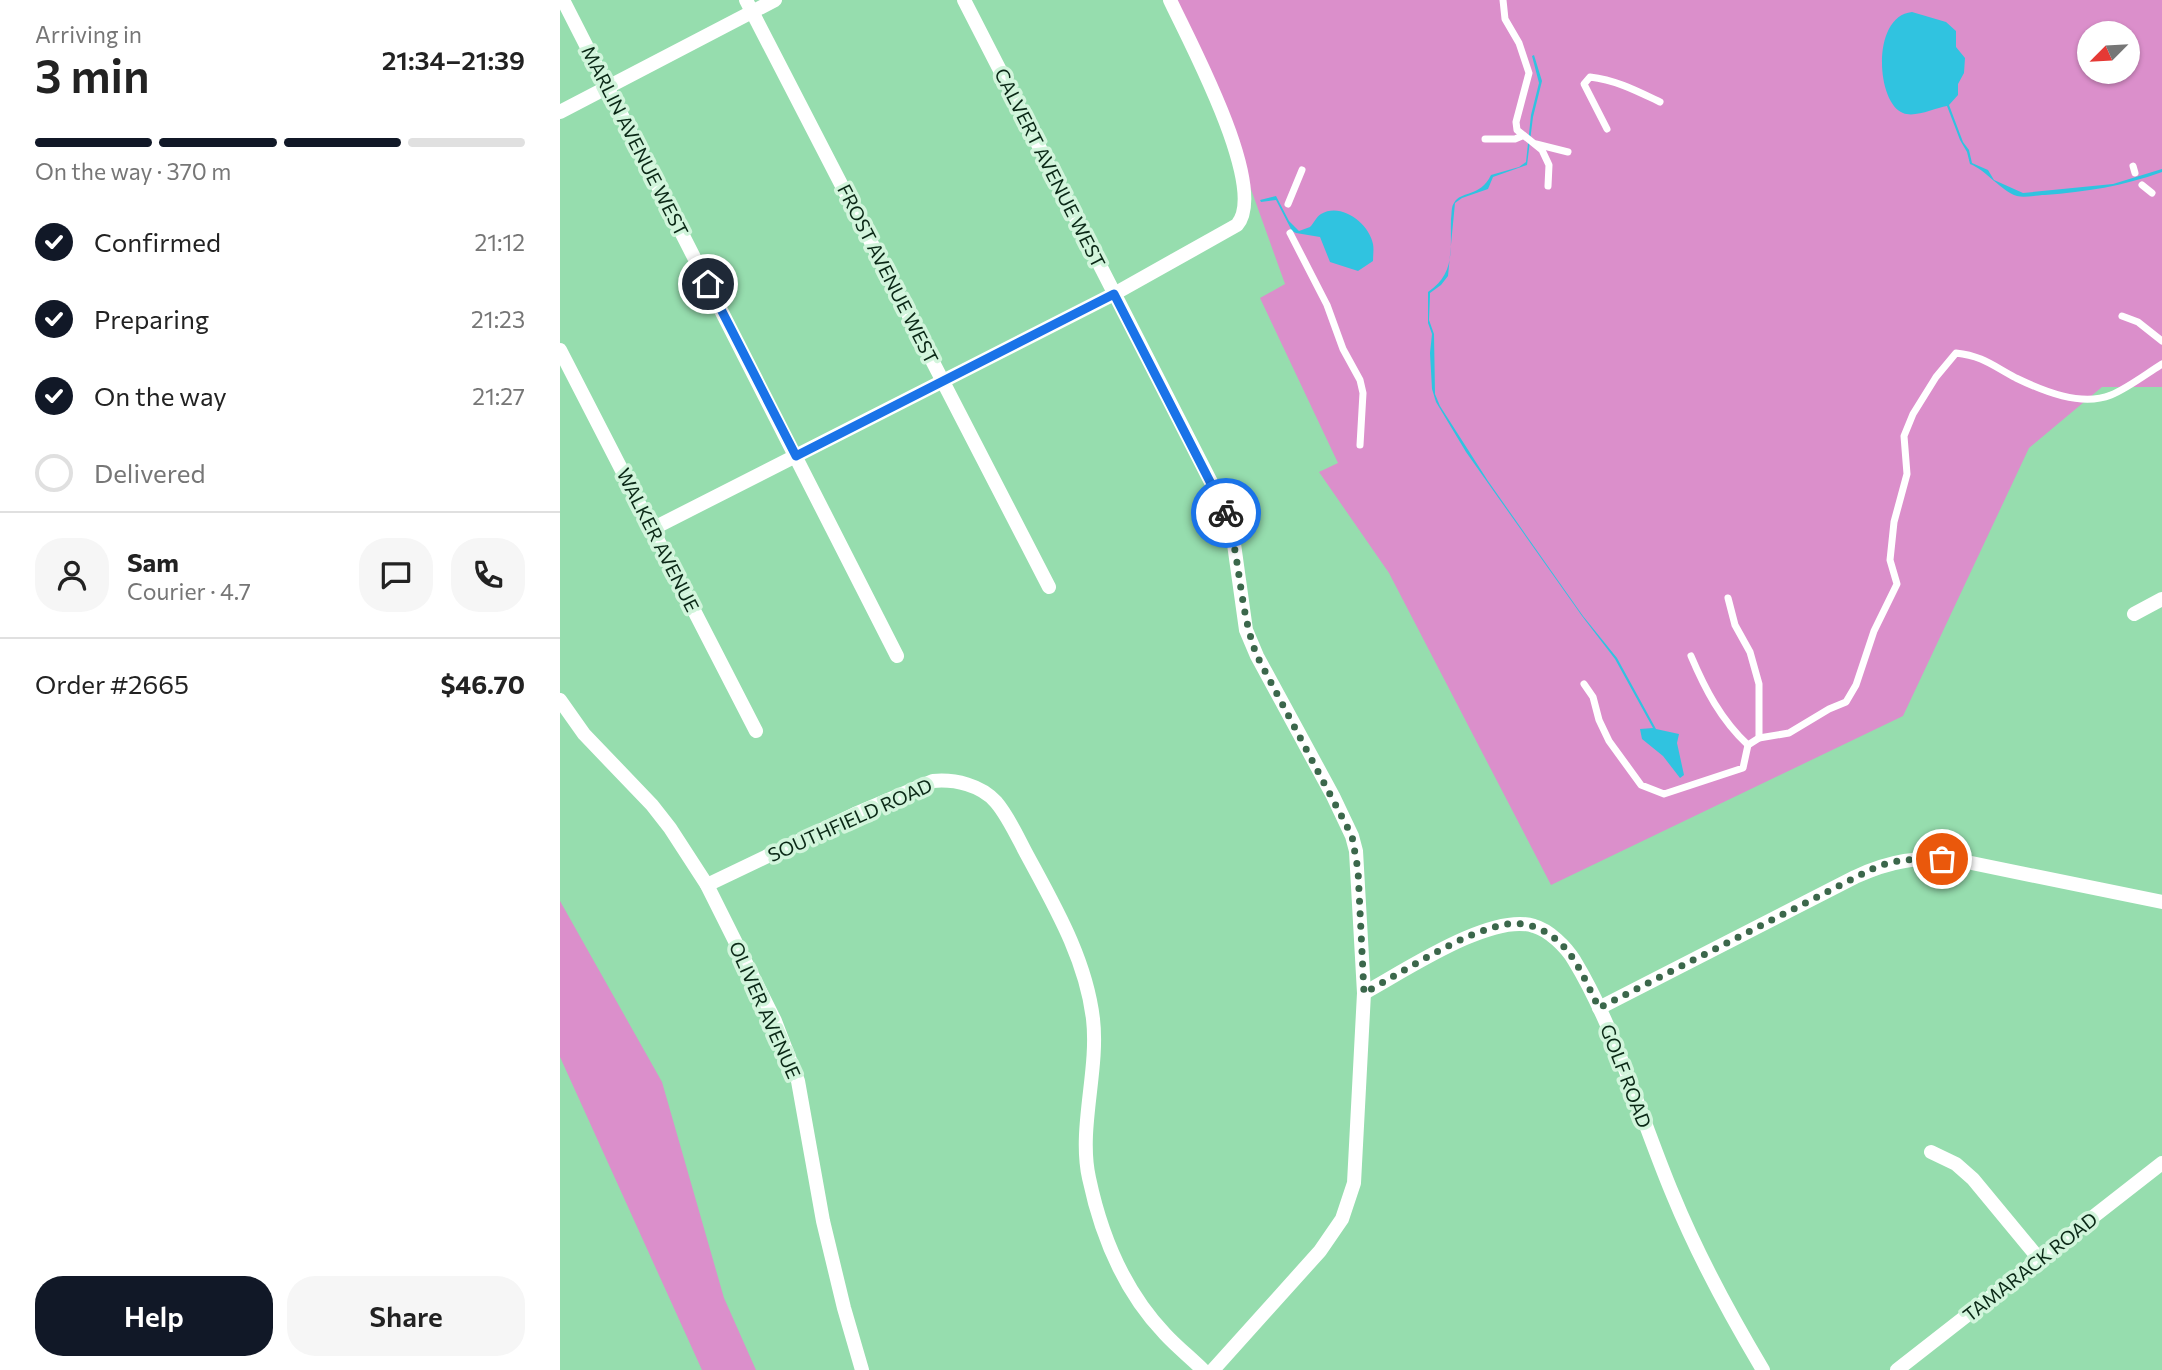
<!DOCTYPE html>
<html lang="en">
<head>
<meta charset="utf-8">
<style>
  body { margin:0; font-family:Commissioner,sans-serif; background:#f6f6f6; color:#222; height:100vh; display:flex; flex-direction:column; font-size:26px; white-space:nowrap }
  * { box-sizing:border-box; margin:0 }
  p { font-size:23px; color:#767676 }
  .icon { flex:none; width:38px; height:38px; fill:none; stroke:currentColor; stroke-width:2; stroke-linecap:round; stroke-linejoin:round }
  .map { position:relative; flex:1; overflow:hidden }
  .drawer { display:flex; flex-direction:column; background:#fff; width:560px }
  .drawer>* { flex:none }
  .needle { width:46px; rotate:246deg }
  .controls { position:absolute; left:1517px; top:21px; display:grid; gap:14px }
  .controls a { display:grid; place-items:center; width:63px; height:63px; border-radius:50%; background:#fff; box-shadow:0 2px 5px #0004; font-size:35px }
  .pin { position:absolute; display:grid; place-items:center; width:60px; height:60px; color:#fff; margin:-30px; border:4px solid #fff; border-radius:50%; box-shadow:0 2px 7px #0007 }
  .courier { position:absolute; display:grid; place-items:center; width:70px; height:70px; margin:-35px; border:5px solid #1a73e8; border-radius:50%; background:#fff; color:#222; box-shadow:0 2px 9px #0007 }
  .headline em { font-style:normal; font-weight:600 }
  .headline div { display:flex; flex-direction:column-reverse }
  .headline { display:flex; align-items:center; justify-content:space-between; height:119px; padding:0 35px }
  h1 { font-size:46px; font-weight:600; line-height:52px }
  .bar { display:grid; grid-template-columns:repeat(4,1fr); gap:10px 7px; align-content:center; height:84px; padding:0 35px }
  .bar i { height:9px; border-radius:5px; background:#e0e0e0 }
  .bar .selected { background:#111827 }
  .bar p { grid-column:span 4 }
  .line { display:flex; align-items:center; gap:18px; padding:0 35px; border-top:2px solid #e0e0e0 }
  .line div { flex:1 }
  .round { display:grid; place-items:center; flex:none; width:74px; height:74px; border-radius:28px; background:#f6f6f6 }
  ol { padding:0 35px; list-style:none }
  li { display:flex; align-items:center; gap:21px; height:77px }
  li p { margin-inline-start:auto }
  li .icon { padding:7px; border-radius:50%; background:#111827; color:#fff; stroke-width:4 }
  li:last-child { color:#767676 }
  li i { width:38px; height:38px; border:4px solid #e0e0e0; border-radius:50% }
  .cta { display:flex; gap:14px; margin-top:auto; padding:14px 35px }
  .cta a { flex:1; height:80px; border-radius:28px; background:#111827; color:#fff; font-size:28px; font-weight:600; line-height:80px; text-align:center }
  .cta a+a { background:#f6f6f6; color:#222 }
  main { display:flex; flex:1; min-height:0 }
  .map>svg:first-child { display:block }
  .green { fill:#db8fcb; fill-rule:evenodd }
  .water { fill:#30c3e0 }
  .lines { fill:none; stroke-linecap:round; stroke-linejoin:round }
  .service { stroke:#fff; stroke-width:7 }
  .minor { stroke:#fff; stroke-width:14 }
  .done { stroke:#3b674b; stroke-width:7; stroke-dasharray:0 12.6 }
  .route { stroke:#1a73e8; stroke-width:9 }
  .labels { text-anchor:middle; stroke-width:7; stroke-linejoin:round; paint-order:stroke }
  .street-label { font-size:19px; fill:#0a2816; stroke:#d2f5dc }
</style>
</head>
<body>
<main>
<section class="drawer">
<div class="headline"><div><h1>3 min</h1><p>Arriving in</p></div><em>21:34–21:39</em></div>
<div class="bar"><i class="selected"></i><i class="selected"></i><i class="selected"></i><i></i><p>On the way · 370 m</p></div>
<ol>
<li><svg class="icon" aria-label="check" viewBox="0 0 24 24"><path d="M5 12l5 5 9-10"/></svg>Confirmed<p>21:12</p></li>
<li><svg class="icon" aria-label="check" viewBox="0 0 24 24"><path d="M5 12l5 5 9-10"/></svg>Preparing<p>21:23</p></li>
<li><svg class="icon" aria-label="check" viewBox="0 0 24 24"><path d="M5 12l5 5 9-10"/></svg>On the way<p>21:27</p></li>
<li><i></i>Delivered</li>
</ol>
<div class="line" style="height:126px"><a class="round"><svg class="icon" aria-label="person" viewBox="0 0 24 24"><circle cx="12" cy="8" r="4"/><path d="M4 21q1-7 8-7t8 7"/></svg></a><div><b>Sam</b><p>Courier · 4.7</p></div><a class="round"><svg class="icon" aria-label="chat" viewBox="0 0 24 24"><path d="M4 5h16v11H9l-5 4z"/></svg></a><a class="round"><svg class="icon" aria-label="phone" viewBox="0 0 24 24"><path d="M5 4h4l2 5-3 2q2 4 5 5l2-3 5 2v4C11 20 4 13 5 4z"/></svg></a></div>
<div class="line" style="height:91px"><div>Order #2665</div><b>$46.70</b></div>
<div class="cta"><a>Help</a><a>Share</a></div>
</section>
<div class="map">
<svg width="1602" height="1370" viewBox="0 0 1602 1370">
  <rect width="100%" height="100%" fill="#96ddae"/>
  <g class="green">
    <path d="M610,0H1602V387H1542L1469,448L1343,716L991,885L829,573L759,472L778,463L700,298L725,284L664,114ZM1530,33H1568V72H1530Z"/>
    <path d="M0,901L102,1082L164,1298L196,1370H142L0,1057Z"/>
  </g>
  <g class="water">
    <path d="M1352,12L1386,22L1396,31V47L1405,58L1404,73L1398,84V95L1389,105L1403,142L1409,150L1412,163L1428,170L1434,180L1463,193L1553,184L1602,169V172C1563,186 1526,192 1485,195C1477,195 1465,198 1457,196C1441,191 1426,170 1410,164L1407,152L1400,140L1387,106C1375,108 1355,118 1343,113C1316,103 1311,16 1352,12Z"/>
    <path d="M974,55L982,81L973,117L967,165L933,177L928,189L902,198L895,203L888,276L881,285L870,293V296L869,320L874,334L875,394L880,406L928,481L1023,616L1057,658L1096,729L1119,734L1117,743L1124,775L1120,778L1103,756L1082,739L1080,729L1093,728L1055,659L1022,616L906,452L876,402L872,389L870,353L872,334L868,323V292C896,273 890,249 891,219C892,213 891,207 894,203C901,190 920,198 931,175L959,167L966,162L971,115L979,83L972,56Z"/>
    <path d="M716,196L729,221L739,231L750,227C754,223 756,217 761,214C781,202 809,223 813,244C814,249 813,256 813,261L798,271L770,262L760,237L736,233L732,231L716,200L701,202L700,200Z"/>
  </g>
  <g class="lines">
    <g class="service">
      <path d="M943,0L945,19L959,43L969,73L956,122L957,130L982,150L989,165L988,186"/>
      <path d="M1047,129L1024,84L1030,77C1056,80 1077,91 1100,102"/>
      <path d="M925,139H955L962,136"/>
      <path d="M976,144L1008,152"/>
      <path d="M1573,166L1575,173"/>
      <path d="M1582,185L1592,193"/>
      <path d="M728,204L742,170"/>
      <path d="M730,233L767,305L783,349L800,380L803,393L800,445"/>
      <path d="M1562,316L1578,322L1602,341"/>
      <path d="M1168,598L1175,625L1190,652L1199,684V738"/>
      <path d="M1131,656C1145,689 1161,720 1188,745"/>
      <path d="M1024,684L1033,697L1039,720L1049,741L1081,785L1104,794L1183,768L1188,745L1199,738L1229,733L1269,709L1286,702L1296,685L1314,631L1337,584L1330,560L1334,522L1347,474L1344,436L1353,414L1376,377L1396,353C1423,356 1433,366 1456,378C1483,391 1521,407 1551,395C1568,388 1586,374 1602,364"/>
    </g>
    <g class="minor">
      <path d="M3,0L337,656"/>
      <path d="M186,0L489,587"/>
      <path d="M404,0L654,488L666,515L674,544L686,630L697,656L773,796L792,836L796,851L804,993L794,1183L782,1219L760,1251L653,1370"/>
      <path d="M0,112L215,0"/>
      <path d="M0,350L196,731"/>
      <path d="M92,529L554,294L677,225C709,188 629,41 610,0"/>
      <path d="M1574,614L1602,599"/>
      <path d="M0,700L24,734L92,805L110,828L147,885L215,1021L238,1081L263,1221L284,1308L302,1370"/>
      <path d="M147,885L295,814L373,781C395,779 421,785 436,802C448,816 457,836 466,853C494,905 526,959 533,1019C539,1070 518,1129 529,1178C541,1235 564,1291 605,1334C617,1347 631,1358 643,1370"/>
      <path d="M804,993C843,972 931,912 974,926C989,930 1006,947 1014,960C1056,1029 1081,1119 1113,1195C1138,1256 1169,1313 1203,1370"/>
      <path d="M1039,1008L1295,877C1332,860 1356,857 1397,860L1602,902"/>
      <path d="M1371,1152L1396,1164L1413,1179L1480,1260"/>
      <path d="M1337,1370L1602,1163"/>
    </g>
  </g>
  <g class="lines">
    <path class="done" d="M666,513C681,560 679,610 697,656L792,836L798,870L804,993C843,972 906,930 948,924C964,922 980,927 993,937C1016,954 1026,983 1039,1008L1318,866L1342,860L1382,859"/>
    <path class="route" d="M148,284L236,456L554,294L666,513"/>
  </g>
  <g class="labels">
    <g class="street-label">
      <text transform="translate(75 141) rotate(63)" y="7">MARLIN AVENUE WEST</text>
      <text transform="translate(490 168) rotate(63)" y="7">CALVERT AVENUE WEST</text>
      <text transform="translate(328 274) rotate(63)" y="7">FROST AVENUE WEST</text>
      <text transform="translate(98 540) rotate(63)" y="7">WALKER AVENUE</text>
      <text transform="translate(290 820) rotate(-24)" y="7">SOUTHFIELD ROAD</text>
      <text transform="translate(205 1010) rotate(66)" y="7">OLIVER AVENUE</text>
      <text transform="translate(1066 1076) rotate(69)" y="7">GOLF ROAD</text>
      <text transform="translate(1470 1267) rotate(-38)" y="7">TAMARACK ROAD</text>
    </g>
  </g>
</svg>
<div class="controls">
<a><svg class="needle" viewBox="-14 -14 28 28"><path d="M0-13l5 13h-10z" fill="#e53935"/><path d="M0 13l5-13h-10z" fill="#767676"/></svg></a>
</div>
<div class="pin" style="left:1382px;top:859px;background:#ea580c"><svg class="icon" aria-label="bag" viewBox="0 0 24 24"><path d="M5 8h14l-1 12H6zM9 8a3 3 0 0 1 6 0"/></svg></div>
<div class="pin" style="left:148px;top:284px;background:#1f2937"><svg class="icon" aria-label="home" viewBox="0 0 24 24"><path d="M3 11l9-7 9 7M6 9v11h12V9"/></svg></div>
<div class="courier" style="left:666px;top:513px"><svg class="icon" aria-label="bike" viewBox="0 0 24 24"><circle cx="6" cy="16" r="4"/><circle cx="18" cy="16" r="4"/><path d="M6 16l4-8h5l3 8M10 8l3 8H6M13 5h3"/></svg></div>
</div>
</main>
</body>
</html>
